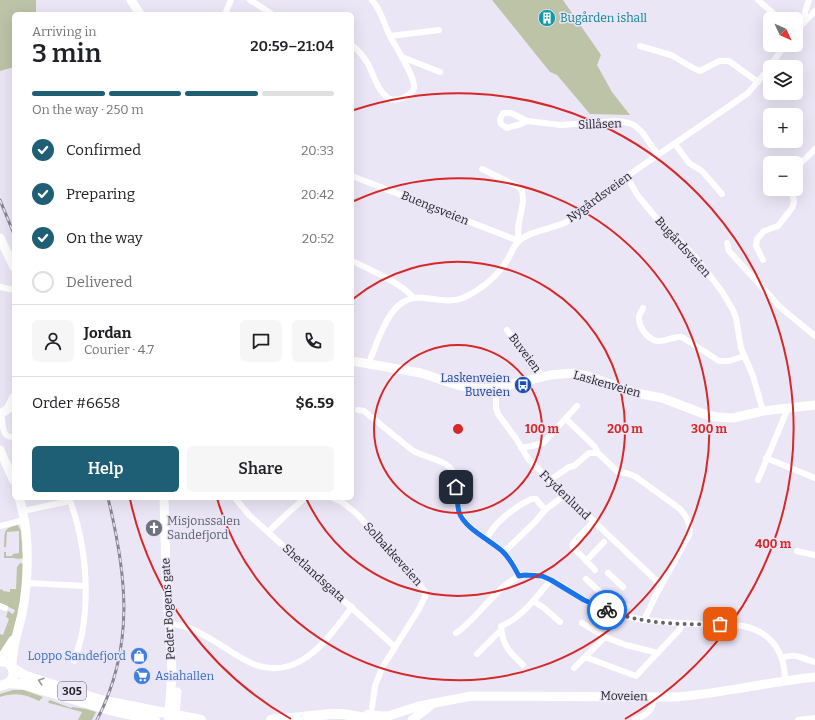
<!DOCTYPE html>
<html lang="en">
<head>
<meta charset="utf-8">
<style>
  body { margin:0; font-family:Bitter,serif; background:#f6f6f6; color:#202124; height:100vh; display:flex; flex-direction:column; font-size:15px; white-space:nowrap }
  * { box-sizing:border-box; margin:0 }
  p { font-size:13px; color:#757577 }
  .icon { flex:none; width:22px; height:22px; fill:none; stroke:currentColor; stroke-width:2; stroke-linecap:round; stroke-linejoin:round }
  .map { position:relative; flex:1; overflow:hidden }
  .drawer { position:absolute; left:12px; top:12px; width:342px; height:488px; display:flex; flex-direction:column; background:#fff; border-radius:6px; box-shadow:0 4px 16px #0002 }
  .drawer>* { flex:none }
  .needle { width:26px; rotate:134deg }
  .buttons { position:absolute; left:763px; top:12px; display:grid; gap:8px }
  .buttons a { display:grid; place-items:center; width:40px; height:40px; border-radius:6px; background:#fff; box-shadow:0 4px 16px #0002; font-size:20px }
  .pin { position:absolute; display:grid; place-items:center; width:34px; height:34px; color:#fff; margin:-17px; border-radius:8px; box-shadow:0 2px 6px #0006 }
  .courier { position:absolute; display:grid; place-items:center; width:40px; height:40px; margin:-20px; border:3px solid #1a73e8; border-radius:50%; background:#fff; color:#222; box-shadow:0 1px 5px #0007 }
  .headline em { font-style:normal; font-weight:600 }
  .headline div { display:flex; flex-direction:column-reverse }
  .headline { display:flex; align-items:center; justify-content:space-between; height:68px; padding:0 20px }
  h1 { font-size:26px; font-weight:600; line-height:30px }
  .bar { display:grid; grid-template-columns:repeat(4,1fr); gap:6px 4px; align-content:center; height:48px; padding:0 20px }
  .bar i { height:5px; border-radius:3px; background:#e0e0e0 }
  .bar .current { background:#1f5f75 }
  .bar p { grid-column:span 4 }
  .line { display:flex; align-items:center; gap:10px; padding:0 20px; border-top:1px solid #e0e0e0 }
  .line div { flex:1 }
  .round { display:grid; place-items:center; flex:none; width:42px; height:42px; border-radius:6px; background:#f6f6f6 }
  ol { padding:0 20px; list-style:none }
  li { display:flex; align-items:center; gap:12px; height:44px }
  li p { margin-inline-start:auto }
  li .icon { padding:4px; border-radius:50%; background:#1f5f75; color:#fff; stroke-width:4 }
  li:last-child { color:#757577 }
  li i { width:22px; height:22px; border:2px solid #e0e0e0; border-radius:50% }
  .action { display:flex; gap:8px; margin-top:auto; padding:8px 20px }
  .action a { flex:1; height:46px; border-radius:6px; background:#1f5f75; color:#fff; font-size:16px; font-weight:600; line-height:46px; text-align:center }
  .action a+a { background:#f6f6f6; color:#202124 }
  .map>svg:first-child { display:block }
  .green { fill:#bdc3a7 }
  .lines { fill:none; stroke-linecap:round; stroke-linejoin:round }
  .street { stroke:#fff; stroke-width:6 }
  .secondary { stroke:#fff; stroke-width:9 }
  .primary { stroke:#fff; stroke-width:10 }
  .rail-casing { stroke:#898691; stroke-width:3 }
  .rail { stroke:#ebe6f6; stroke-width:1.5; stroke-dasharray:4.5; stroke-linecap:butt }
  .oneway { stroke:#9a999c }
  .done { stroke:#66636d; stroke-width:4; stroke-dasharray:0 7.2 }
  .route { stroke:#1a73e8; stroke-width:5 }
  .ring { fill:none; stroke:#d62828; stroke-width:2 }
  .labels { text-anchor:middle; stroke-width:3; stroke-linejoin:round; paint-order:stroke }
  .shield { fill:#ebe6f6; stroke:#5c5962; stroke-width:1 }
  .shield-label { font-size:11px; font-weight:bold; fill:#1f1d23 }
  .culture-label { font-size:12px; fill:#0d838f; stroke:#ebe6f6; text-anchor:start }
  .street-label { font-size:12px; fill:#1f1d23; stroke:#ebe6f6 }
  .transit-label { font-size:12px; fill:#164399; stroke:#ebe6f6; text-anchor:end }
  .worship-label { font-size:12px; fill:#5b616d; stroke:#ebe6f6; text-anchor:start }
  .shop-label { font-size:12px; fill:#366cbe; stroke:#ebe6f6; text-anchor:end }
  .centre { fill:#d62828; stroke:#ebe6f6; stroke-width:2 }
  .ring-label { font-size:12px; text-anchor:middle; font-weight:bold; fill:#d62828; stroke:#ebe6f6; stroke-width:3; stroke-linejoin:round; paint-order:stroke }
</style>
</head>
<body>
<div class="map">
<svg width="815" height="720" viewBox="0 0 815 720">
  <rect width="100%" height="100%" fill="#ebe6f6"/>
  <g class="green">
    <path d="M0,0H36V14H14V67L0,71Z"/>
    <path d="M492,0H563L601,55L597,65L612,92L630,115L590,114L557,75L550,72Z"/>
    <path d="M18,525L21,531L23,558L19,559L13,558H4V552H6V556H12L13,554L19,553V531L7,532L6,547H4C5,533 2,528 18,525Z"/>
    <path d="M20,563L23,564L21,602L12,636L0,654V634L3,635L9,619L6,617L8,611L13,614L15,610L0,603V590L2,589L3,591L10,592V589H16L17,567Z"/>
    <path d="M13,690H24L43,697L39,701C26,694 14,692 0,697V694Z"/>
    <path d="M50,700L71,708L72,707L86,709L96,712L92,720H78L82,712L49,703L48,702Z"/>
  </g>
  <g class="lines">
    <g class="street">
      <path d="M250,0L272,14"/>
      <path d="M758,0L780,19"/>
      <path d="M225,14L231,0"/>
      <path d="M804,22L805,12L809,0"/>
      <path d="M796,31L815,11"/>
      <path d="M390,36L439,30"/>
      <path d="M352,45C358,50 364,57 368,64C374,75 377,90 388,98C393,101 398,100 403,98C407,96 413,93 414,88C416,78 395,46 390,36C384,24 381,10 372,0"/>
      <path d="M640,46L671,55L695,69L700,71L719,61H729L758,82"/>
      <path d="M402,57L440,72"/>
      <path d="M527,121L521,124L507,128L501,124L500,119L503,113H511L527,121L561,125L617,121L629,123L634,125L642,132L658,155"/>
      <path d="M675,144L689,163L702,171L722,194"/>
      <path d="M796,168L815,149"/>
      <path d="M482,169L521,188C528,205 514,223 519,241"/>
      <path d="M352,176L519,241"/>
      <path d="M627,177L638,196L663,226L683,244L696,258L721,290L733,310L736,318L741,348L753,376L763,411"/>
      <path d="M727,243L729,251L781,308L815,336"/>
      <path d="M763,260L756,246L757,239L764,231L778,226L792,208L794,202L793,196L786,189"/>
      <path d="M352,261C371,270 399,282 413,297"/>
      <path d="M0,287L14,290"/>
      <path d="M643,308C642,311 639,314 639,317C638,326 647,339 657,341C665,342 673,336 682,337L719,361H729L744,356"/>
      <path d="M507,330L542,376"/>
      <path d="M369,363C375,347 386,315 399,305C418,290 433,303 454,300C462,300 469,295 476,291C489,283 500,272 508,259C512,252 514,244 521,239C537,228 558,229 574,218C584,211 592,201 602,194C650,159 700,127 748,93L766,72L785,45"/>
      <path d="M496,388V408L498,414L517,440L529,460L661,585"/>
      <path d="M358,410L364,411L370,416L412,450C426,459 451,459 455,477C456,487 455,505 460,514C469,532 491,539 504,553C511,559 515,568 519,576"/>
      <path d="M1,414C4,423 0,438 14,437"/>
      <path d="M566,419L589,441L595,447L598,453L617,471L629,474L636,477L680,509C687,517 691,524 689,535L657,593L644,620"/>
      <path d="M521,448L532,446L543,443L577,406"/>
      <path d="M766,458L815,478"/>
      <path d="M550,480L569,467L574,466L589,453H598"/>
      <path d="M758,480L788,408"/>
      <path d="M69,498C85,540 90,590 82,634C80,643 77,652 74,661"/>
      <path d="M235,498L249,515L395,647"/>
      <path d="M333,498L342,502L357,514L416,578L425,592V597L419,609L382,668L375,686L372,707"/>
      <path d="M23,511L70,501"/>
      <path d="M593,522L574,542L572,546L595,570"/>
      <path d="M0,526L24,520"/>
      <path d="M268,532L288,513L305,498"/>
      <path d="M486,540C493,523 515,507 531,499H536L545,510"/>
      <path d="M797,551L815,555"/>
      <path d="M504,552L535,522L545,510L565,495"/>
      <path d="M586,561L604,542"/>
      <path d="M608,573L623,587"/>
      <path d="M586,579L612,603L616,606H627"/>
      <path d="M27,583L85,586"/>
      <path d="M533,601L544,608L560,622"/>
      <path d="M0,606L5,608"/>
      <path d="M582,623L605,637L626,645L658,653"/>
      <path d="M169,624C189,625 202,634 219,644C230,651 241,659 253,664C300,682 328,638 352,607"/>
      <path d="M456,633C477,620 502,578 525,575C546,573 565,588 583,599C595,606 610,613 625,616C649,622 675,623 700,624C720,625 741,622 760,632C778,642 785,661 785,680"/>
      <path d="M477,654L501,630"/>
      <path d="M585,657L636,676L680,629L682,623"/>
      <path d="M782,658C794,652 803,659 815,662"/>
      <path d="M523,665C510,653 502,645 501,626C522,618 536,597 551,580"/>
      <path d="M574,668L605,637"/>
      <path d="M635,720C648,714 653,711 654,696"/>
      <path d="M798,720L815,718"/>
    </g>
    <g class="secondary">
      <path d="M131,0L140,14"/>
      <path d="M0,238L14,267"/>
      <path d="M352,361L421,373L457,385L479,389L496,388L550,375L573,373L587,376L636,393L662,398L704,414L717,417L733,418L763,411L815,405"/>
      <path d="M0,414L8,409L14,397"/>
      <path d="M0,450L14,481"/>
      <path d="M164,498L166,571L172,672L170,702L168,714L169,720"/>
      <path d="M0,660L13,640"/>
      <path d="M12,665C12,648 18,631 22,614C29,579 30,532 19,498"/>
      <path d="M368,714L381,716H388L419,706L471,696L676,697C723,693 769,682 815,677"/>
      <path d="M172,720L175,715L177,692"/>
      <path d="M412,720L430,706"/>
    </g>
    <g class="primary">
      <path d="M0,661C13,661 18,674 9,683L0,686"/>
      <path d="M14,669L26,676L100,700L201,720"/>
      <path d="M9,683L22,684L110,710L155,720"/>
      <path d="M271,720L331,714H343L376,720"/>
    </g>
    <defs>
      <g id="rail">
        <path d="M0,200L14,234"/>
        <path d="M97,720C135,646 127,576 108,498"/>
      </g>
    </defs>
    <use href="#rail" class="rail-casing"/>
    <use href="#rail" class="rail"/>
  </g>
  <defs><path id="oneway-chevron" d="M-2-3.5L2.5 0L-2 3.5" fill="none" stroke-width="1.6" stroke-linecap="round" stroke-linejoin="round"/></defs>
  <use class="oneway" href="#oneway-chevron" transform="translate(41 681) rotate(-162)"/>
  <g class="lines">
    <path class="done" d="M607,610C640,624 684,625 720,624"/>
    <path class="route" d="M456,487C457,495 457,504 459,512C464,528 490,540 502,551C510,558 514,567 519,576L525,575L542,576L551,580L584,600L607,610"/>
  </g>
  <g class="ring">
    <circle cx="458" cy="429" r="84"/>
    <path d="M353 299A167 167 0 1 1 306 498"/>
    <path d="M354 201A251 251 0 1 1 217 498"/>
    <path d="M291 719A335 335 0 0 1 130 499M354 110A335 335 0 0 1 625 719"/>
  </g>
  <defs>
    <symbol id="building-disc" viewBox="-11 -11 22 22"><circle r="9.5" fill="#0f9aa8" stroke="#ebe6f6"/><path d="M-4-6H4V6H1V3H-1V6H-4ZM-2.5-4.3h1.7v1.8h-1.7ZM.8-4.3h1.7v1.8H.8ZM-2.5-1h1.7V.8h-1.7ZM.8-1h1.7V.8H.8Z" fill="#fff"/></symbol>
    <symbol id="bus-disc" viewBox="-11 -11 22 22"><circle r="9.5" fill="#1a4fb4" stroke="#ebe6f6"/><path d="M-5-6H5V4H4V6H2V4H-2V6H-4V4H-5ZM-3.5-4V0h7V-4ZM-3.5 1.2v1.5H-2V1.2ZM2 1.2v1.5H3.5V1.2Z" fill="#fff"/></symbol>
    <symbol id="church-disc" viewBox="-11 -11 22 22"><circle r="9.5" fill="#6b7280" stroke="#ebe6f6"/><path d="M-1.2-6h2.4v3.5h3.3v2.4h-3.3V6h-2.4V-.1h-3.3v-2.4h3.3Z" fill="#fff"/></symbol>
    <symbol id="shop-disc" viewBox="-11 -11 22 22"><circle r="9.5" fill="#3f7fe0" stroke="#ebe6f6"/><path d="M-5-2.5h2.3a2.7 3.5 0 0 1 5.4 0H5L5.5 6h-11ZM-1.5-2.5h3a1.5 2.3 0 0 0-3 0Z" fill="#fff"/></symbol>
    <symbol id="supermarket-disc" viewBox="-11 -11 22 22"><circle r="9.5" fill="#3f7fe0" stroke="#ebe6f6"/><path d="M-6-5.5h2.5l.6 2H6L4.5 2H-2.5L-4.4-4H-6ZM-1.5 3.2a1.3 1.3 0 1 0 .1 0ZM3 3.2a1.3 1.3 0 1 0 .1 0Z" fill="#fff"/></symbol>
  </defs>
  <g fill-rule="evenodd">
    <use href="#building-disc" x="537" y="8" width="20" height="20"/>
    <use href="#bus-disc" x="513" y="375" width="20" height="20"/>
    <use href="#church-disc" x="144" y="518" width="20" height="20"/>
    <use href="#shop-disc" x="129" y="646" width="20" height="20"/>
    <use href="#supermarket-disc" x="132" y="666" width="20" height="20"/>
  </g>
  <g class="labels">
    <rect class="shield" x="58" y="682" width="28" height="18" rx="3"/>
    <g class="shield-label">
      <text x="72" y="695">305</text>
    </g>
    <g class="culture-label">
      <text x="560" y="22">Bugården ishall</text>
    </g>
    <g class="street-label">
      <text transform="translate(600 124) rotate(-2)" y="4">Sillåsen</text>
      <text transform="translate(599 197) rotate(-36)" y="4">Nygårdsveien</text>
      <text transform="translate(435 208) rotate(22)" y="4">Buengsveien</text>
      <text transform="translate(683 247) rotate(48)" y="4">Bugårdsveien</text>
      <text transform="translate(525 353) rotate(53)" y="4">Buveien</text>
      <text transform="translate(607 384) rotate(16)" y="4">Laskenveien</text>
      <text transform="translate(565 495) rotate(44)" y="4">Frydenlund</text>
      <text transform="translate(393 554) rotate(48)" y="4">Solbakkeveien</text>
      <text transform="translate(314 573) rotate(42)" y="4">Shetlandsgata</text>
      <text transform="translate(168 609) rotate(-93)" y="4">Peder Bogens gate</text>
      <text transform="translate(624 696) rotate(1)" y="4">Moveien</text>
    </g>
    <g class="transit-label">
      <text x="510" y="382">Laskenveien<tspan x="510" dy="14">Buveien</tspan></text>
    </g>
    <g class="worship-label">
      <text x="167" y="525">Misjonssalen<tspan x="167" dy="14">Sandefjord</tspan></text>
    </g>
    <g class="shop-label">
      <text x="126" y="660">Loppo Sandefjord</text>
      <text x="155" y="680" text-anchor="start">Asiahallen</text>
    </g>
  </g>
  <circle cx="458" cy="429" r="6" class="centre"/>
  <g class="ring-label">
    <text x="542" y="433">100 m</text>
    <text x="625" y="433">200 m</text>
    <text x="709" y="433">300 m</text>
    <text x="773" y="548">400 m</text>
  </g>
</svg>
<div class="buttons">
<a><svg class="needle" viewBox="-14 -14 28 28"><path d="M0-13l5 13h-10z" fill="#e53935"/><path d="M0 13l5-13h-10z" fill="#757577"/></svg></a>
<a><svg class="icon" aria-label="layers" viewBox="0 0 24 24"><path d="M12 4l9 5-9 5-9-5zM3 14l9 5 9-5"/></svg></a>
<a>+</a>
<a>−</a>
</div>
<div class="pin" style="left:720px;top:624px;background:#ea580c"><svg class="icon" aria-label="bag" viewBox="0 0 24 24"><path d="M5 8h14l-1 12H6zM9 8a3 3 0 0 1 6 0"/></svg></div>
<div class="pin" style="left:456px;top:487px;background:#1f2937"><svg class="icon" aria-label="home" viewBox="0 0 24 24"><path d="M3 11l9-7 9 7M6 9v11h12V9"/></svg></div>
<div class="courier" style="left:607px;top:610px"><svg class="icon" aria-label="bike" viewBox="0 0 24 24"><circle cx="6" cy="16" r="4"/><circle cx="18" cy="16" r="4"/><path d="M6 16l4-8h5l3 8M10 8l3 8H6M13 5h3"/></svg></div>
<section class="drawer">
<div class="headline"><div><h1>3 min</h1><p>Arriving in</p></div><em>20:59–21:04</em></div>
<div class="bar"><i class="current"></i><i class="current"></i><i class="current"></i><i></i><p>On the way · 250 m</p></div>
<ol>
<li><svg class="icon" aria-label="check" viewBox="0 0 24 24"><path d="M5 12l5 5 9-10"/></svg>Confirmed<p>20:33</p></li>
<li><svg class="icon" aria-label="check" viewBox="0 0 24 24"><path d="M5 12l5 5 9-10"/></svg>Preparing<p>20:42</p></li>
<li><svg class="icon" aria-label="check" viewBox="0 0 24 24"><path d="M5 12l5 5 9-10"/></svg>On the way<p>20:52</p></li>
<li><i></i>Delivered</li>
</ol>
<div class="line" style="height:72px"><a class="round"><svg class="icon" aria-label="person" viewBox="0 0 24 24"><circle cx="12" cy="8" r="4"/><path d="M4 21q1-7 8-7t8 7"/></svg></a><div><b>Jordan</b><p>Courier · 4.7</p></div><a class="round"><svg class="icon" aria-label="chat" viewBox="0 0 24 24"><path d="M4 5h16v11H9l-5 4z"/></svg></a><a class="round"><svg class="icon" aria-label="phone" viewBox="0 0 24 24"><path d="M5 4h4l2 5-3 2q2 4 5 5l2-3 5 2v4C11 20 4 13 5 4z"/></svg></a></div>
<div class="line" style="height:52px"><div>Order #6658</div><b>$6.59</b></div>
<div class="action"><a>Help</a><a>Share</a></div>
</section>
</div>
</body>
</html>
